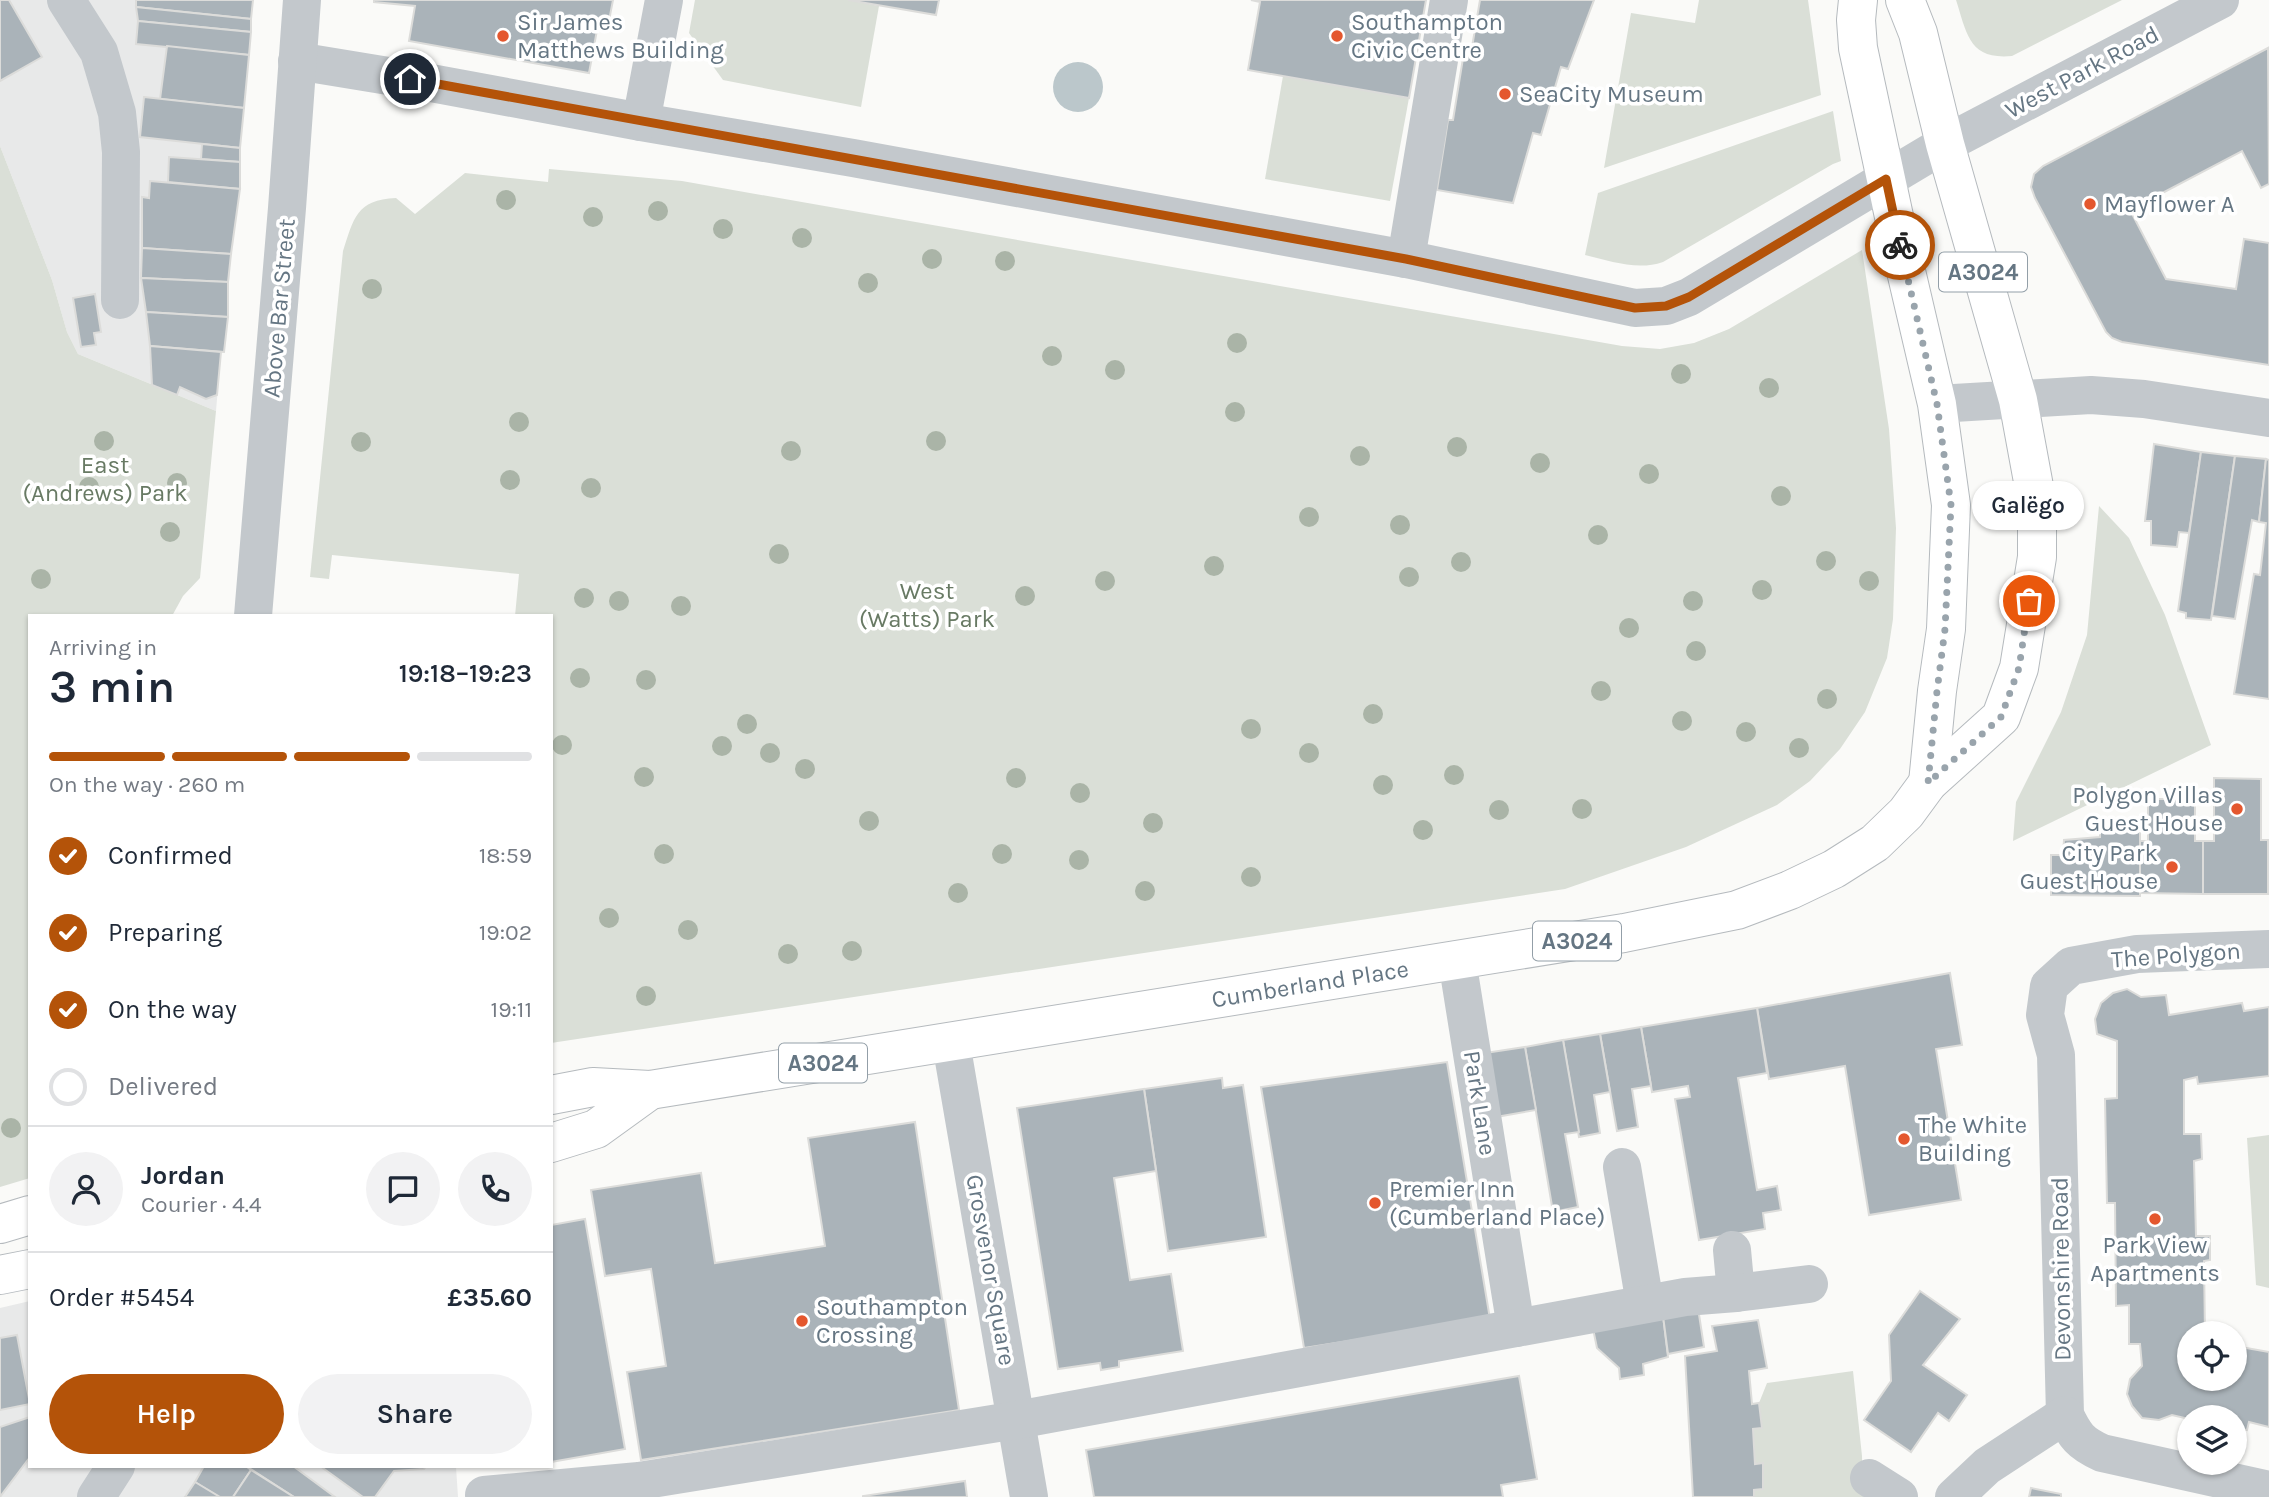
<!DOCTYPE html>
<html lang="en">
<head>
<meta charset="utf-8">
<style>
  body { margin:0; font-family:Karla,sans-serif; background:#f2f2f3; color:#1f2937; height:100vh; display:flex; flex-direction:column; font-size:26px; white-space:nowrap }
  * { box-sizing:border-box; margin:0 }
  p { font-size:23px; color:#747a83 }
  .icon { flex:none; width:38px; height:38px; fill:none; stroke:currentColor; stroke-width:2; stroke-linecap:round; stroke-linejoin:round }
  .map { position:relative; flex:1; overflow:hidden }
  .sheet { position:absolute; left:28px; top:614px; width:525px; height:854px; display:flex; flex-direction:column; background:#fff; border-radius:0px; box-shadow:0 2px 5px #0004 }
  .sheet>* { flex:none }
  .tools { position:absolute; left:2177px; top:1321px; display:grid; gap:14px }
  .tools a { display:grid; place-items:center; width:70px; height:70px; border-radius:50%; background:#fff; box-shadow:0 2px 5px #0004; font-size:35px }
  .pin { position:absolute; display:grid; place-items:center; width:60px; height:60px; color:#fff; margin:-30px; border:4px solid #fff; border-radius:50%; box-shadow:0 2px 7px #0007 }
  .courier { position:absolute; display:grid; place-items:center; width:70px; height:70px; margin:-35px; border:5px solid #b45309; border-radius:50%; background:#fff; color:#222; box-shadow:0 2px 9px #0007 }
  .bubble { position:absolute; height:49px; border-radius:24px; background:#fff; box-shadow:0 2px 5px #0004; font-size:23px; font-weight:600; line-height:49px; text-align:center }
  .overview em { font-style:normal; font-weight:600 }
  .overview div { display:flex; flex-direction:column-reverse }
  .overview { display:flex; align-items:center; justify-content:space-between; height:119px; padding:0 21px }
  h1 { font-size:46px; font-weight:600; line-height:52px }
  .bar { display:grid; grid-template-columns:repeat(4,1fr); gap:10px 7px; align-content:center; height:84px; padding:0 21px }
  .bar i { height:9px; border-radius:5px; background:#e0e1e3 }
  .bar .active { background:#b45309 }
  .bar p { grid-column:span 4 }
  .line { display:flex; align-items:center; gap:18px; padding:0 21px; border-top:2px solid #e0e1e3 }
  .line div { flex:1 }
  .round { display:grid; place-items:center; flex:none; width:74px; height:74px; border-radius:37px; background:#f2f2f3 }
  ol { padding:0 21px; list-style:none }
  li { display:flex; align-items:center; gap:21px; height:77px }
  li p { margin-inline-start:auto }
  li .icon { padding:7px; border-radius:50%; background:#b45309; color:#fff; stroke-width:4 }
  li:last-child { color:#747a83 }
  li i { width:38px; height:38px; border:4px solid #e0e1e3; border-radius:50% }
  .cta { display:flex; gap:14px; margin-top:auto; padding:14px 21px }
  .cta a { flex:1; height:80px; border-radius:42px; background:#b45309; color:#fff; font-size:28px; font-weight:600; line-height:80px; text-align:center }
  .cta a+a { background:#f2f2f3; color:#1f2937 }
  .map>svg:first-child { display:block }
  .built { fill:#e8e9e9 }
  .green { fill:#dadfd7 }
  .water { fill:#bbc7cb }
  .building { fill:#aab3b9; stroke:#dcdcda; stroke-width:2 }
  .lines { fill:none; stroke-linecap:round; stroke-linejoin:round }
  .major-casing { stroke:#b5babe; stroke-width:40 }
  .minor { stroke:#c3c8cc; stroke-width:38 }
  .major { stroke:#fff; stroke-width:38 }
  .tree { fill:#aab4a7 }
  .done { stroke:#99a4ac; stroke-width:7; stroke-dasharray:0 12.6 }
  .route { stroke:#b45309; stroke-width:9 }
  .poi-dot { fill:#e4572e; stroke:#fff; stroke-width:2.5 }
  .labels { text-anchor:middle; stroke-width:7; stroke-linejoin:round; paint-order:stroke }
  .shield { fill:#fff; stroke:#939fa8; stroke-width:2 }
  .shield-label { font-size:23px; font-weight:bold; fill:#657683 }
  .poi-label { font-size:24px; fill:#657683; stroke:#fff; text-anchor:start }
  .street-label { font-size:24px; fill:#657683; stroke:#fff }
  .park-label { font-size:24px; fill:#687a64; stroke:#fff }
</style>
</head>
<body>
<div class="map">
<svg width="2269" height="1497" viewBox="0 0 2269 1497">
  <rect width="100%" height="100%" fill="#fafaf8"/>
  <g class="built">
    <path d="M0,0H253L240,148V189L231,254L224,352H221L216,411L78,354L67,332L52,280L0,146Z"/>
    <path d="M30,1301V1466L456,1467L458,1497H0V1308Z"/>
  </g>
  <g class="green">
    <path d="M695,0H848L879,6L861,107L723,80L689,33Z"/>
    <path d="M1699,0H1808L1821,95L1604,168L1631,13L1695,23Z"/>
    <path d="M1956,0H2122L2012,56C1969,60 1967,34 1956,0Z"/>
    <path d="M1283,76L1409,98L1390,201L1265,179Z"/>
    <path d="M1833,111L1841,161L1833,164L1663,262C1637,271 1611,261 1585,255L1598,193Z"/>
    <path d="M0,146L52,280L67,332L78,354L216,411L200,578L183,596L172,616H30V1178L0,1187Z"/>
    <path d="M549,169L682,181L1622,346L1660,349L1694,343L1729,329L1862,250L1889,429L1896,528L1893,619L1887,658L1865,712L1840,749L1810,781L1777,805L1686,847L1565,889L551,1043V616H515L519,574L332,555L329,579L310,577L343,251C354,218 356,200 396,198L415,214L465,173L548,182Z"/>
    <path d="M2099,506L2129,538L2165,615L2211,745L2013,841L2016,802L2061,712L2087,635Z"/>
    <path d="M2269,1135V1288L2256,1285L2247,1138Z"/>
    <path d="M1853,1371L1862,1456L1863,1497H1754V1490L1763,1489V1464H1755L1753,1429L1762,1428L1759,1403L1767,1383Z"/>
  </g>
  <circle class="water" cx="1078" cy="87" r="25"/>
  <g class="building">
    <path d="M0,0H9L42,57L0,81Z"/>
    <path d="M136,0H253L251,19L136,7Z"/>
    <path d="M374,0H613L607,31L597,30L589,73L409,41L415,6L374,2Z"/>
    <path d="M848,0H939L936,15Z"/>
    <path d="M1251,0H1426L1409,98L1248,70L1260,2Z"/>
    <path d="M1480,0H1594L1568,69L1561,67L1541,135L1533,133L1513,203L1437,190L1448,120H1453L1464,52L1471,53Z"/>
    <path d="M136,7L251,19V32L138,21Z"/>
    <path d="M138,21L251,32L249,55L136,44Z"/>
    <path d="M167,46L249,55L244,108L160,99Z"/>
    <path d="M2268,48L2269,184L2261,188L2242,151L2130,210L2166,279L2236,289L2244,239L2269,243V365L2122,342L2112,338L2106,332L2035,198L2031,187L2034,174L2043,166Z"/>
    <path d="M144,97L244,108L240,148L140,137Z"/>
    <path d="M202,144L240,148V162L201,159Z"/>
    <path d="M169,157L240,162V189L168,182Z"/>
    <path d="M150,181L240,189L231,254L142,248V197L149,198Z"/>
    <path d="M142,248L231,254L228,282L141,278Z"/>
    <path d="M141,278L228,282V317L146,312Z"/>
    <path d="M95,294L101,332L94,333L96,345L81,347L73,298Z"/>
    <path d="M146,312L228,317L224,352L150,346Z"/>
    <path d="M150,346L221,352L217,395L206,399L180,387L177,395L152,385Z"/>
    <path d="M2154,444L2201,452L2189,533L2179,532L2177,547L2151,545V521H2145Z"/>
    <path d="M2201,452L2235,456L2211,620L2186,618V613L2178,611Z"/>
    <path d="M2235,456L2266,459L2259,522L2252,520L2235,619L2212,616Z"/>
    <path d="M2266,459L2269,460V699L2234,694L2254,574L2260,575L2266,523L2259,522Z"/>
    <path d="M2214,778L2261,779V840H2268V894H2203V841H2214Z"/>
    <path d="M2148,799H2195V841H2203V894L2140,893V841H2148Z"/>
    <path d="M2100,825L2140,826V896L2051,895V855H2063L2064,840L2100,837Z"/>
    <path d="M1950,973L1962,1045L1936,1049L1961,1200L1869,1215L1845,1066L1769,1079L1757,1008Z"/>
    <path d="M2127,989L2141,997L2166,995L2169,1015L2242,1003L2244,1011L2269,1007V1076L2198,1084L2197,1077L2184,1080V1134H2201L2202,1159L2194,1161L2196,1236H2210V1260L2204,1261L2205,1334H2189V1379H2235V1346L2269,1352V1427L2249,1422L2247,1430L2235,1428V1418L2189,1419L2172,1415L2159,1420L2142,1418L2132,1406L2127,1394L2130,1379L2142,1366L2140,1344H2129V1305L2116,1306L2115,1203H2107L2105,1099L2117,1098V1041L2097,1034L2095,1019L2101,1003L2113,993Z"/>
    <path d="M1757,1008L1767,1073L1738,1078L1757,1190L1777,1186L1781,1210L1763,1213L1765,1229L1699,1240L1675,1099L1690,1097L1688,1086L1652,1092L1641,1027Z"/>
    <path d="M1641,1027L1651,1086L1632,1089L1638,1127L1617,1131L1600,1034Z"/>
    <path d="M1600,1034L1610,1092L1594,1095L1600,1133L1579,1137L1563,1040Z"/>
    <path d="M1563,1040L1579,1132L1565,1134L1578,1207L1553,1212L1525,1047Z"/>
    <path d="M1525,1047L1536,1110L1496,1117L1485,1053Z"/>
    <path d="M1447,1062L1490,1319L1304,1348L1261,1087Z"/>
    <path d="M1222,1078L1223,1088L1243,1085L1266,1237L1168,1251L1144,1089Z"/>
    <path d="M1144,1089L1156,1171L1114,1178L1130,1280L1171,1274L1183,1351L1119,1361V1367L1101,1370L1100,1363L1058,1369L1017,1108Z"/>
    <path d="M915,1122L959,1410L641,1460L627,1372L666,1366L651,1269L605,1276L591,1190L701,1173L715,1263L825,1246L808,1138Z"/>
    <path d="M585,1219L625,1449L551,1462V1225Z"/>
    <path d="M1920,1291L1960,1319L1923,1365L1967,1395L1949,1421L1938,1413L1911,1452L1864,1420L1891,1381L1889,1335Z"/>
    <path d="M1662,1307L1668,1357L1643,1364L1644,1375L1620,1379L1619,1368L1597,1348L1591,1319Z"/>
    <path d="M1698,1308L1704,1347L1668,1354L1663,1316Z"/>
    <path d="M1758,1320L1767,1368L1749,1371L1752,1404L1759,1403L1762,1428L1753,1429L1755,1464L1763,1463V1489L1754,1490V1497H1693L1685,1356L1717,1351L1712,1326Z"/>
    <path d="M17,1335L30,1404L0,1410V1338Z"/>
    <path d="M1519,1376L1537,1479L1501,1485L1503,1497H1094L1086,1450Z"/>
    <path d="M30,1417V1457L0,1497V1427Z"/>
    <path d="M204,1466H246L251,1470L233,1497H219L195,1482Z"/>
    <path d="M246,1466H293L335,1497H294Z"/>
    <path d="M320,1466H426L424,1469L394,1471L375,1497H363Z"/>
    <path d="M251,1470L294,1497H233Z"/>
    <path d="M965,1481L967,1497H863V1496Z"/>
    <path d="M195,1482L220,1497H185Z"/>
    <path d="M2031,1488L2061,1494V1497H2029Z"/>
  </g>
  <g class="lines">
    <defs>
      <g id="major">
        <path d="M1858,0L1856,20L1858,48L1902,254L1937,404L1951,505L1946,629L1937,691L1928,783"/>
        <path d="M551,1095L593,1087L650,1090L1624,933L1737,910L1790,890L1834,869L1875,843L1906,813L1928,783L2001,717L2019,668L2037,557V503L2018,400L1945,144L1918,33L1905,0"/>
        <path d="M551,1143L596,1129L650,1090"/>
        <path d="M0,1224L30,1215"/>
        <path d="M0,1275L30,1269"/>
      </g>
    </defs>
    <use href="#major" class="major-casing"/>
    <g class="minor">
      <path d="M66,0L99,52L117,113L121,152L120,300"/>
      <path d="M297,61L431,83L641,122L853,158L1406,259L1635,308L1666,306L1689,297L1945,144L2220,0"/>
      <path d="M641,122L664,0"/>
      <path d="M1406,259L1449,0"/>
      <path d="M1937,404L2091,395L2144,399L2269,418"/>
      <path d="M253,616L287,208L302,0"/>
      <path d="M2269,949L2137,954L2071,966L2049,986L2045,1015L2056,1055L2065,1415C2075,1436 2080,1443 2102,1453L2269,1490"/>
      <path d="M1457,960L1516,1328"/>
      <path d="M951,1043L1029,1497"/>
      <path d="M1622,1167L1645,1304"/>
      <path d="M1732,1250L1736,1293"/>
      <path d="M1869,1478L1899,1497"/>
      <path d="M484,1495L639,1481L1017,1420L1685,1297L1736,1293L1809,1284"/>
      <path d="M96,1497L116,1466"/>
      <path d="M1954,1497L1987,1466L2065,1415"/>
    </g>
    <use href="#major" class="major"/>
  </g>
  <g class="tree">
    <circle cx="506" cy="200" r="10"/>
    <circle cx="658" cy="211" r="10"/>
    <circle cx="593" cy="217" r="10"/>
    <circle cx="723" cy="229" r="10"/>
    <circle cx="802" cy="238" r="10"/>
    <circle cx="932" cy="259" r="10"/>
    <circle cx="1005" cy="261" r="10"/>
    <circle cx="868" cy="283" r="10"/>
    <circle cx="372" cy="289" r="10"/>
    <circle cx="1237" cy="343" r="10"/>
    <circle cx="1052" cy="356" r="10"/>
    <circle cx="1115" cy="370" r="10"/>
    <circle cx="1681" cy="374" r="10"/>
    <circle cx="1769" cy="388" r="10"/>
    <circle cx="1235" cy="412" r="10"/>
    <circle cx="519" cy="422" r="10"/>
    <circle cx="104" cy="441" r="10"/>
    <circle cx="936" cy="441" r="10"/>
    <circle cx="361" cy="442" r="10"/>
    <circle cx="1457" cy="447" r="10"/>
    <circle cx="791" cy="451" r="10"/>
    <circle cx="1360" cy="456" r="10"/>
    <circle cx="1540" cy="463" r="10"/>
    <circle cx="1649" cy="474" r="10"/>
    <circle cx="510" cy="480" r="10"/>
    <circle cx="177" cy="483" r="10"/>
    <circle cx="89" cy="487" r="10"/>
    <circle cx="591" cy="488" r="10"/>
    <circle cx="1781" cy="496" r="10"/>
    <circle cx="1309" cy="517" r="10"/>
    <circle cx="1400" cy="525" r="10"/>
    <circle cx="170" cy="532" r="10"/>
    <circle cx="1598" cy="535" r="10"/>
    <circle cx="779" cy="554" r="10"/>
    <circle cx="1826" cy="561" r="10"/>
    <circle cx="1461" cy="562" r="10"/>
    <circle cx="1214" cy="566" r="10"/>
    <circle cx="1409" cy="577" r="10"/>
    <circle cx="41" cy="579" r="10"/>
    <circle cx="1105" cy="581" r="10"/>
    <circle cx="1869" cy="581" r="10"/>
    <circle cx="1762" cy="590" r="10"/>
    <circle cx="1025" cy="596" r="10"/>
    <circle cx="584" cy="598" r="10"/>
    <circle cx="619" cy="601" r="10"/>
    <circle cx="1693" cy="601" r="10"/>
    <circle cx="681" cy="606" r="10"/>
    <circle cx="1629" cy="628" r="10"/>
    <circle cx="1696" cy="651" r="10"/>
    <circle cx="580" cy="678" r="10"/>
    <circle cx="646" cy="680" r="10"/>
    <circle cx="1601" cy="691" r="10"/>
    <circle cx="1827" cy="699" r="10"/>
    <circle cx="1373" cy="714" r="10"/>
    <circle cx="1682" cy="721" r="10"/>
    <circle cx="747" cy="724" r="10"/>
    <circle cx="1251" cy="729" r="10"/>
    <circle cx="1746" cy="732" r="10"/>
    <circle cx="562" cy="745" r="10"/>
    <circle cx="722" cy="746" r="10"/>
    <circle cx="1799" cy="748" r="10"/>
    <circle cx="770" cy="753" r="10"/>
    <circle cx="1309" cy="753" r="10"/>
    <circle cx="805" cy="769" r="10"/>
    <circle cx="1454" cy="775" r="10"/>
    <circle cx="644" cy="777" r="10"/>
    <circle cx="1016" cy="778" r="10"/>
    <circle cx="1383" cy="785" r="10"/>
    <circle cx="1080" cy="793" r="10"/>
    <circle cx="1582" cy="809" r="10"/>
    <circle cx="1499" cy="810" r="10"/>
    <circle cx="869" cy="821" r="10"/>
    <circle cx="1153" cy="823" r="10"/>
    <circle cx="1423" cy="830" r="10"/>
    <circle cx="664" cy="854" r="10"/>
    <circle cx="1002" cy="854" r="10"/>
    <circle cx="1079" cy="860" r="10"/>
    <circle cx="1251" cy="877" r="10"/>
    <circle cx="1145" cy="891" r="10"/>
    <circle cx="958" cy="893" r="10"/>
    <circle cx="609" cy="918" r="10"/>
    <circle cx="688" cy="930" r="10"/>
    <circle cx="852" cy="951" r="10"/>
    <circle cx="788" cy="954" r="10"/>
    <circle cx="646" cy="996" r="10"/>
    <circle cx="11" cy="1128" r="10"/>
  </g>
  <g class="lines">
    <path class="done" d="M1900,245L1937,404L1951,505L1945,629L1937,691L1928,783L2001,717L2019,668L2029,601"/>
    <path class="route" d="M410,79L1406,259L1635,308L1666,306L1689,297L1886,179L1900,245"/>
  </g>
  <g class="poi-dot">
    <circle cx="503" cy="36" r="7"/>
    <circle cx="1337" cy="36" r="7"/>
    <circle cx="1505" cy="94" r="7"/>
    <circle cx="2090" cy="204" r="7"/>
    <circle cx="2237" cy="809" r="7"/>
    <circle cx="2172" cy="867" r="7"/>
    <circle cx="1904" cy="1139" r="7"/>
    <circle cx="1375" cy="1203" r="7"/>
    <circle cx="2155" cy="1219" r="7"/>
    <circle cx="802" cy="1321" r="7"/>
  </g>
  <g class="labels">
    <g class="shield">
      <rect x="1939" y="252.5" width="88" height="39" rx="5"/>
      <rect x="1533" y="921.5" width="88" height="39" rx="5"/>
      <rect x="779" y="1043.5" width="88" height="39" rx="5"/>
    </g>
    <g class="shield-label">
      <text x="1983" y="280">A3024</text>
      <text x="1577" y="949">A3024</text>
      <text x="823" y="1071">A3024</text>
    </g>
    <g class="poi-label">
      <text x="517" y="30">Sir James<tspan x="517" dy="28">Matthews Building</tspan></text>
      <text x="1351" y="30">Southampton<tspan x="1351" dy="28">Civic Centre</tspan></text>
      <text x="1519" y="102">SeaCity Museum</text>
      <text x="2104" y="212">Mayflower A</text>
      <text x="2223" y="803" text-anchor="end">Polygon Villas<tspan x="2223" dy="28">Guest House</tspan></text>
      <text x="2158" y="861" text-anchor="end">City Park<tspan x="2158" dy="28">Guest House</tspan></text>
      <text x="1918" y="1133">The White<tspan x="1918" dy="28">Building</tspan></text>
      <text x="1389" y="1197">Premier Inn<tspan x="1389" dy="28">(Cumberland Place)</tspan></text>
      <text x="2155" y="1253" text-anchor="middle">Park View<tspan x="2155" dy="28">Apartments</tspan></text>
      <text x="816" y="1315">Southampton<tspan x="816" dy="28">Crossing</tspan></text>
    </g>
    <g class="street-label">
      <text transform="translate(2082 72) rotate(-28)" y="8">West Park Road</text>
      <text transform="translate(279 308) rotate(-85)" y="8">Above Bar Street</text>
      <text transform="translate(2176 955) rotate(-4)" y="8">The Polygon</text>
      <text transform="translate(1310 984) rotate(-9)" y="8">Cumberland Place</text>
      <text transform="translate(1480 1103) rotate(81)" y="8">Park Lane</text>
      <text transform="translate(2061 1269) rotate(-91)" y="8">Devonshire Road</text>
      <text transform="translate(991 1270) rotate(80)" y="8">Grosvenor Square</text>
    </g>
    <g class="park-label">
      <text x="105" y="473">East<tspan x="105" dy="28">(Andrews) Park</tspan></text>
      <text x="927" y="599">West<tspan x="927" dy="28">(Watts) Park</tspan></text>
    </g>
  </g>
</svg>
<div class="tools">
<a><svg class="icon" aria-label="locate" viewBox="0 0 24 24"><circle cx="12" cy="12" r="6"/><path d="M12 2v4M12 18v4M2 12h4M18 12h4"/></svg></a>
<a><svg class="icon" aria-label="layers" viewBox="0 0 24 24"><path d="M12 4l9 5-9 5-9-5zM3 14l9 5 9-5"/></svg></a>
</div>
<div class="pin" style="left:2029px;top:601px;background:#ea580c"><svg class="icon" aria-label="bag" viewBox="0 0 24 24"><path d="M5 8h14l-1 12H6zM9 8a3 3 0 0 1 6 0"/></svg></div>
<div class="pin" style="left:410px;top:79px;background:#1f2937"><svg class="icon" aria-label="home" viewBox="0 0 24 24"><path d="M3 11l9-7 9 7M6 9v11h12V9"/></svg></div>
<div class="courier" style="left:1900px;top:245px"><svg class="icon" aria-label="bike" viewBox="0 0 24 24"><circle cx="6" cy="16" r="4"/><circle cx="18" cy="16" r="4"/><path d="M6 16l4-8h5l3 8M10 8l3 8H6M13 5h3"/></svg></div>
<div class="bubble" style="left:1972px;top:481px;width:112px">Galëgo</div>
<section class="sheet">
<div class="overview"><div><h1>3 min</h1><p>Arriving in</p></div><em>19:18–19:23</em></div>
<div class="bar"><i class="active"></i><i class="active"></i><i class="active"></i><i></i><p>On the way · 260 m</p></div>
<ol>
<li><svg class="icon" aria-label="check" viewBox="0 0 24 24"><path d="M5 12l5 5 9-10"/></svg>Confirmed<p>18:59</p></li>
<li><svg class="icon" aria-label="check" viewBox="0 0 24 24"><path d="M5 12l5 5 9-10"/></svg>Preparing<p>19:02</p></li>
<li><svg class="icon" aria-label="check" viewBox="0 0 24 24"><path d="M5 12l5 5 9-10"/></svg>On the way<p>19:11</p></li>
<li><i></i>Delivered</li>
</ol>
<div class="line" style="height:126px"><a class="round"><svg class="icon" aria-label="person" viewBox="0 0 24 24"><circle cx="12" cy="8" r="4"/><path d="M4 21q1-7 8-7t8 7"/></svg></a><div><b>Jordan</b><p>Courier · 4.4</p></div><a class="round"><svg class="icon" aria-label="chat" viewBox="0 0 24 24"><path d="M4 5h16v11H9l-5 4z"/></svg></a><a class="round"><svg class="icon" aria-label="phone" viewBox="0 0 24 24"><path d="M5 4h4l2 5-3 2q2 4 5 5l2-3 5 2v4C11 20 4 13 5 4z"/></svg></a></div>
<div class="line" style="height:91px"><div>Order #5454</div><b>£35.60</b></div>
<div class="cta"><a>Help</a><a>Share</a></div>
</section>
</div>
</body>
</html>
